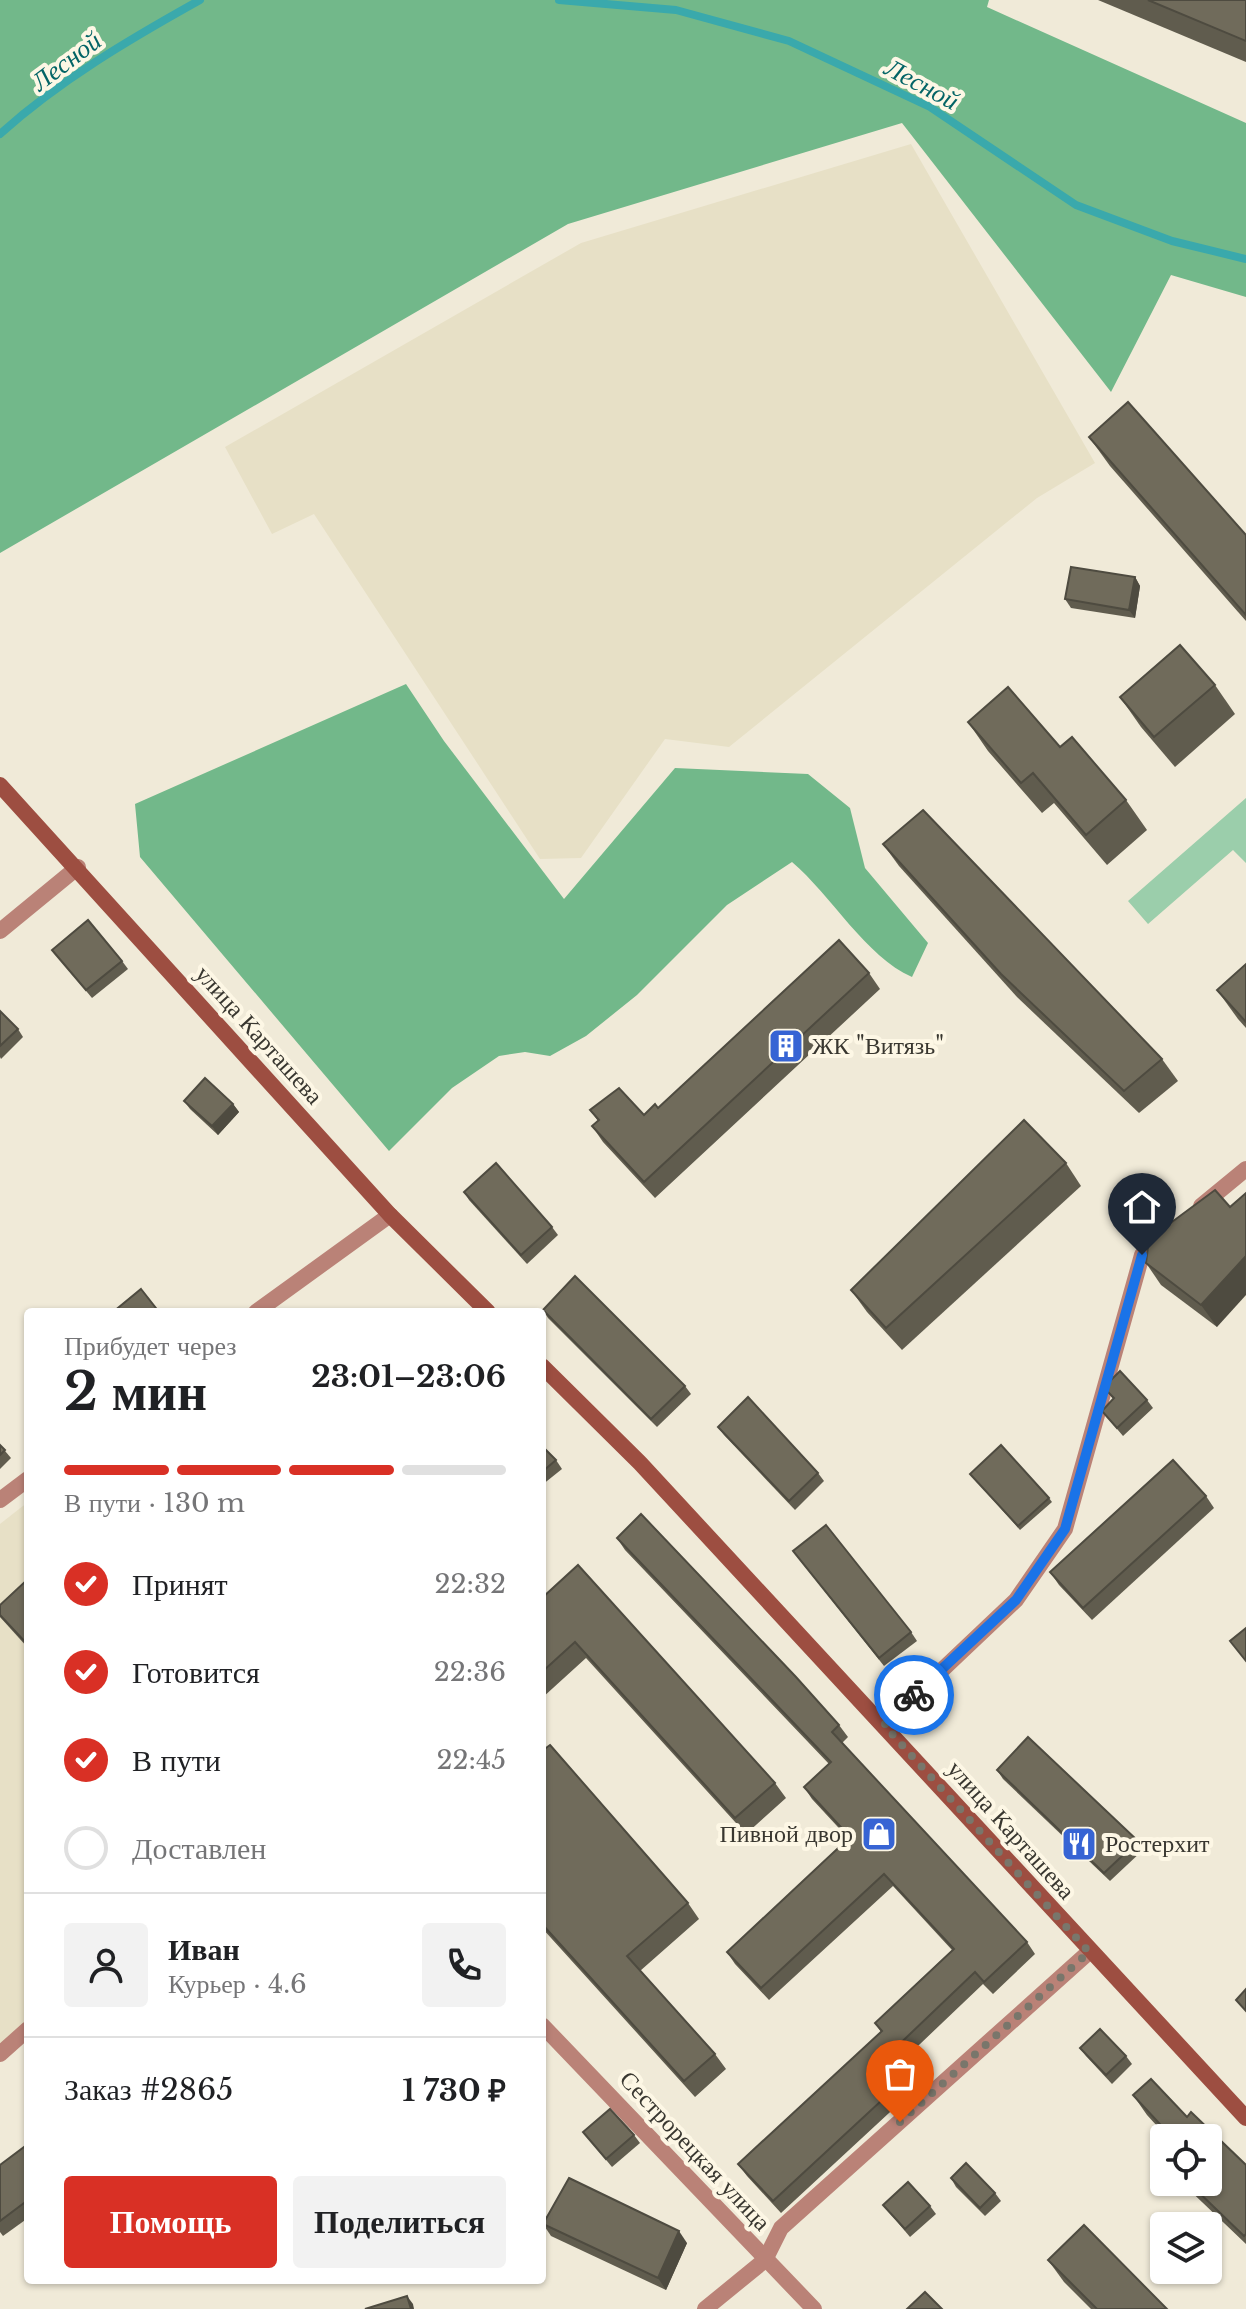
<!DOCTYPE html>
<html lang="ru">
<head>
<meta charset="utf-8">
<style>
  body { margin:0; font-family:"Libre Baskerville",serif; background:#f2f2f2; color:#202124; height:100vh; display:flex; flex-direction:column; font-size:30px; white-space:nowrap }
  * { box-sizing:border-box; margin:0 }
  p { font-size:26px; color:#757577 }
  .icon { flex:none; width:44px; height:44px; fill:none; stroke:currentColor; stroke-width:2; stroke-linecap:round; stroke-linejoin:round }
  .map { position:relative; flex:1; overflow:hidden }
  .panel { position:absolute; left:24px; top:1308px; width:522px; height:976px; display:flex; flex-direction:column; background:#fff; border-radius:8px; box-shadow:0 2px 6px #0004 }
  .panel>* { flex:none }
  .fabs { position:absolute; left:1150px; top:2124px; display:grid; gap:16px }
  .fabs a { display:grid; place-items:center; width:72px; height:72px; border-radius:8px; background:#fff; box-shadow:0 2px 6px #0004; font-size:40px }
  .pin { position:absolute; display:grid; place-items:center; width:68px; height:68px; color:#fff; margin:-82px -34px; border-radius:50% 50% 50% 0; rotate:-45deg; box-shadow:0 0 8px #0007 }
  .pin .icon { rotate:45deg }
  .courier { position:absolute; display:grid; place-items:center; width:80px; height:80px; margin:-40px; border:6px solid #1a73e8; border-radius:50%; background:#fff; color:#222; box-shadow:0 2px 10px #0007 }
  .summary em { font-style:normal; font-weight:800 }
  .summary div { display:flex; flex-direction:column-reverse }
  .summary { display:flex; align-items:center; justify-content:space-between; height:136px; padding:0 40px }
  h1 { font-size:52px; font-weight:800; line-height:60px }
  .bar { display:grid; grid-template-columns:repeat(4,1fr); gap:12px 8px; align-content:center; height:96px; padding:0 40px }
  .bar i { height:10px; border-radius:6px; background:#e0e0e0 }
  .bar .on { background:#d93025 }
  .bar p { grid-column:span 4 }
  .line { display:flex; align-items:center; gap:20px; padding:0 40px; border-top:2px solid #e0e0e0 }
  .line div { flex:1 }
  .round { display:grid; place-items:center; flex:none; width:84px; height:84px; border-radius:8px; background:#f2f2f2 }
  ol { padding:0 40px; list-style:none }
  li { display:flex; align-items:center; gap:24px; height:88px }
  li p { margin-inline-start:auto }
  li .icon { padding:8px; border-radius:50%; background:#d93025; color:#fff; stroke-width:4 }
  li:last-child { color:#757577 }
  li i { width:44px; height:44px; border:4px solid #e0e0e0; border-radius:50% }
  .cta { display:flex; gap:16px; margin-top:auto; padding:16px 40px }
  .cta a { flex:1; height:92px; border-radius:8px; background:#d93025; color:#fff; font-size:32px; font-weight:800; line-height:92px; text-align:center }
  .cta a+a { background:#f2f2f2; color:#202124 }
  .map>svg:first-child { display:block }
  .built { fill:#e7e0c6 }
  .green { fill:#9bceab }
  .forest { fill:#72b88a }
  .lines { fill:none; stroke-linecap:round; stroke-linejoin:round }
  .stream { stroke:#3aa9ac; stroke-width:8 }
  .minor { stroke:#ba8277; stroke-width:16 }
  .secondary { stroke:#9d4e41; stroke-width:16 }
  .wall { fill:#605c4e }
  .shaded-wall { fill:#4e4b40 }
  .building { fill:#706b5b; stroke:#4e4b40; stroke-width:2 }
  .done { stroke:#79766b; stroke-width:8; stroke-dasharray:0 14.4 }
  .route { stroke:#1a73e8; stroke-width:10 }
  .labels { text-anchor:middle; stroke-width:8; stroke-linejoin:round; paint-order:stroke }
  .street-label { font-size:24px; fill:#393730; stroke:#fdf7e5 }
  .poi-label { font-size:24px; fill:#393730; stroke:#fdf7e5; text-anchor:start }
  .water-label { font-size:26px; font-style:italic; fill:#036466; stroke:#fdf7e5 }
</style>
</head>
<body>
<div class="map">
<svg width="1246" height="2309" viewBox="0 0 1246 2309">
  <rect width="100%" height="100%" fill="#f0ead8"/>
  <g class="built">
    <path d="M911,144L1095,463L1037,498L729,747L665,739L581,858L540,859L314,514L272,534L225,447L581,243Z"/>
    <path d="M28,1502V2021L0,2046V1524Z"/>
  </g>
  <path class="green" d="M1246,798V863L1233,850L1148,924L1128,901Z"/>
  <g class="forest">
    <path d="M0,0H989L987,7L1246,123V297L1171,275L1111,392L902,123L568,224L0,553Z"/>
    <path d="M406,684L444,741L564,899L675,768L808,774L850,808L865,868L928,943L912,977C866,957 831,895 792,862L727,905L637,995L586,1036L550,1056L525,1052L499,1056L452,1088L389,1151L140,857L135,804Z"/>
  </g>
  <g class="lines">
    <g class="stream">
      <path d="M559,0L676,10L789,41L930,107L1076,205L1172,241L1246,259"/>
      <path d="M0,134C60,80 130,39 200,0"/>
    </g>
    <g class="minor">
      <path d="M0,931L78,867"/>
      <path d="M1201,1206L1246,1169"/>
      <path d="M256,1312L390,1215"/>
      <path d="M0,1500L28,1479"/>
      <path d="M884,1725L1016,1600L1065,1529L1142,1255L1162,1239"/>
      <path d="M542,2025L814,2309"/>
      <path d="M0,2054L28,2029"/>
      <path d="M705,2309L765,2260L781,2228L1089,1952"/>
    </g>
    <g class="secondary">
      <path d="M0,785L390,1215L488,1312"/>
      <path d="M542,1366L640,1463L1246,2118"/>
    </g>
  </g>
  <g class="wall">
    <path d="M1098,0H1246V62Z"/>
    <path d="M1089,437L1246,535V621L1110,466Z"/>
    <path d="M1135,577L1140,586L1135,618L1071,608L1065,599Z"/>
    <path d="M1215,685L1235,714L1175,767L1141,727L1120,697Z"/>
    <path d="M968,722L1060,747L1126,800L1147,830L1107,865L1054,803L1042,813L988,751Z"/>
    <path d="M883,844L1162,1059L1178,1081L1139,1113L1017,997L899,866Z"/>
    <path d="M52,950L122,961L128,969L92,998Z"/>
    <path d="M1246,964V1028L1238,1019L1217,990Z"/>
    <path d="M869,973L880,989L655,1198L603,1142L592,1126L598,1121L590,1110L644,1115L658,1108Z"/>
    <path d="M0,1011L18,1029L23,1037L1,1059L0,1057Z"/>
    <path d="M184,1101L233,1104L239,1112L218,1135L190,1109Z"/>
    <path d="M1066,1163L1081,1186L902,1350L867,1312L851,1290Z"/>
    <path d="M464,1192L552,1227L558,1235L527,1264L469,1200Z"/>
    <path d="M1230,1207L1217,1327L1161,1285L1146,1263Z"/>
    <path d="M543,1310L685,1386L691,1394L657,1427L548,1318Z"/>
    <path d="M1107,1391L1147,1400L1153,1408L1123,1436L1102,1411L1113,1399Z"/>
    <path d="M718,1427L818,1473L824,1481L795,1510L724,1435Z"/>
    <path d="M0,1445L11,1458L0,1469Z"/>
    <path d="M542,1446L556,1460L562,1469L542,1485Z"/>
    <path d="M970,1474L1049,1498L1052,1502L1020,1530Z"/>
    <path d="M1206,1496L1214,1508L1092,1620L1059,1585L1050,1572Z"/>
    <path d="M617,1538L839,1725L848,1737L842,1743L1027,1942L1035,1954L993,1994L983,1984L898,2065L908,2076L916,2088L781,2213L747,2176L738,2164L881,2032L875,2023L952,1950L893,1886L769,2000L735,1964L727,1952L849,1839L812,1799L804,1787L829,1764L625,1550Z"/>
    <path d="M793,1551L911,1632L917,1641L884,1666Z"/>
    <path d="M28,1579V1648L0,1617V1605Z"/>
    <path d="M542,1598L775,1783L786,1798L746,1834L586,1658L542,1698Z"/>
    <path d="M542,1751L688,1903L699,1919L640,1971L715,2054L726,2069L695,2097L542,1928Z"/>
    <path d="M997,1770L1138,1841L1143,1850L1110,1881L1003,1779Z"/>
    <path d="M1080,2048L1126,2056L1132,2064L1112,2084L1086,2056Z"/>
    <path d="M1133,2095L1187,2117L1246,2165V2244L1181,2182H1208L1147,2115Z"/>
    <path d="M583,2132L634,2135L640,2143L612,2167Z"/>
    <path d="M28,2144V2218L3,2236L0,2232V2165Z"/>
    <path d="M951,2178L995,2193L1001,2201L985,2216L956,2187Z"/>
    <path d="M883,2205L930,2206L936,2214L910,2237Z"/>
    <path d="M543,2224L687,2243L666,2290L551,2236Z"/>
    <path d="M1048,2260L1167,2309H1091L1064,2282Z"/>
  </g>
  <g class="shaded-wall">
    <path d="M1135,577L1140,586L1135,618L1129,610Z"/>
    <path d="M233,1104L239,1112L218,1135L212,1126Z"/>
    <path d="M1246,1256V1295L1217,1327L1201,1305Z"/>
    <path d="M679,2231L687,2243L666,2290L658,2278Z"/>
    <path d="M407,2296L413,2304L414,2309H411Z"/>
  </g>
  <g class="building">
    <path d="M1148,0H1246V41Z"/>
    <path d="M1128,402L1246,535V615L1089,437Z"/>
    <path d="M1071,567L1135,577L1129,610L1065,599Z"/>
    <path d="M1180,645L1215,685L1154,737L1120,697Z"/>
    <path d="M1008,687L1060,747L1072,737L1126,800L1086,835L1033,773L1021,783L968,722Z"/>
    <path d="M923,810L1162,1059L1124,1091L1001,974L883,844Z"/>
    <path d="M88,920L122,961L86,990L52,950Z"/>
    <path d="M839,940L869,973L644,1182L592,1126L599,1120L590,1110L619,1088L644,1115L655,1104L658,1108Z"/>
    <path d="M1246,964V1022L1217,990Z"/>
    <path d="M0,1011L18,1029L0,1046Z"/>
    <path d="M205,1078L233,1104L212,1126L184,1101Z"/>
    <path d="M1024,1120L1066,1163L886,1328L851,1290Z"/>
    <path d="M496,1163L552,1227L521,1255L464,1192Z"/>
    <path d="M1215,1190L1230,1207L1246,1193V1256L1201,1305L1146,1263L1149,1239Z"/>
    <path d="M575,1276L685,1386L651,1419L543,1310Z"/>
    <path d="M141,1289L159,1312H113Z"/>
    <path d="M1120,1371L1147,1400L1117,1428L1102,1411L1114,1398L1107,1391L1110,1381Z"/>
    <path d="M748,1397L818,1473L789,1501L718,1427Z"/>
    <path d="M0,1445L5,1450L0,1455Z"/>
    <path d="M1001,1445L1049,1498L1018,1526L970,1474Z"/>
    <path d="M542,1446L556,1460L542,1472Z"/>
    <path d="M1173,1460L1206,1496L1083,1608L1050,1572Z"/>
    <path d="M641,1514L796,1677L839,1725L832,1732L1027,1942L984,1982L975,1972L888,2055L908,2076L773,2201L738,2164L882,2031L875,2023L954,1949L884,1874L761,1988L727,1952L850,1837L804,1787L831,1762L617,1538Z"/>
    <path d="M826,1525L911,1632L879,1658L793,1551Z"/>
    <path d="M578,1565L775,1783L735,1818L575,1642L542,1672V1598Z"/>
    <path d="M28,1579V1645L0,1615V1605Z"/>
    <path d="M1246,1628V1661L1230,1641Z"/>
    <path d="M1028,1737L1138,1841L1104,1873L997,1770Z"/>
    <path d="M550,1745L688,1903L627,1956L715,2054L684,2081L542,1924V1751Z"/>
    <path d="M1246,1989V2011L1236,2000Z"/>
    <path d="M1100,2029L1126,2056L1106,2075L1080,2048Z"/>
    <path d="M1151,2079L1187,2117L1191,2112L1246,2165V2234L1244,2236L1188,2182H1208V2138H1167L1170,2135L1133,2095Z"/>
    <path d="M610,2109L634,2135L606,2159L583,2132Z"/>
    <path d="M1164,2141V2159L1155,2151Z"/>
    <path d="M28,2144V2200L0,2221V2165Z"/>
    <path d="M966,2163L995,2193L980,2208L951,2178Z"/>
    <path d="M569,2178L679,2231L658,2278L543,2224Z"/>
    <path d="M908,2182L930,2206L905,2229L883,2205Z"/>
    <path d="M1084,2225L1167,2309H1097L1048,2260Z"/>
    <path d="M925,2292L942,2309H907Z"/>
    <path d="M407,2296L411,2309H365Z"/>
  </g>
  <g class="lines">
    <path class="done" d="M900,2122L1089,1952L884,1725L914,1695"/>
    <path class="route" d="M914,1695L1016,1600L1065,1529L1142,1255"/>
  </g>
  <defs>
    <symbol id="building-square" viewBox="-11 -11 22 22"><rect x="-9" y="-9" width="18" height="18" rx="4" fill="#3764d4" stroke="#fdf7e5"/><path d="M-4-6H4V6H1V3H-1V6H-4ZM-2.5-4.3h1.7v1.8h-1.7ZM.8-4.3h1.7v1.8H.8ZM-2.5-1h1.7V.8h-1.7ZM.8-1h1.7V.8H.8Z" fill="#fff"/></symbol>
    <symbol id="shop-square" viewBox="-11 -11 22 22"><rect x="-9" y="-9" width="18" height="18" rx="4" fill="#3764d4" stroke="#fdf7e5"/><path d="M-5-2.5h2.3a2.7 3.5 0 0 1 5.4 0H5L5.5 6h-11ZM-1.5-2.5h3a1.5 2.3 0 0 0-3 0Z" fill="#fff"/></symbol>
    <symbol id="restaurant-square" viewBox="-11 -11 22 22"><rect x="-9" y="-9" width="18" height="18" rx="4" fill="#3764d4" stroke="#fdf7e5"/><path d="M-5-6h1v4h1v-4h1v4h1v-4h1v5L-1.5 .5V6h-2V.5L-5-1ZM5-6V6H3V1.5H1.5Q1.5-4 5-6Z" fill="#fff"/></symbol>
  </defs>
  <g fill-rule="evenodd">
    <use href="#building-square" x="766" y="1026" width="40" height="40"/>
    <use href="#shop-square" x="859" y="1814" width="40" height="40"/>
    <use href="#restaurant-square" x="1059" y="1824" width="40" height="40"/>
  </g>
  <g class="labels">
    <g class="street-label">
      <text transform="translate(259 1035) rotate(48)" y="8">улица Карташева</text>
      <text transform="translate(1011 1830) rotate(48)" y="8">улица Карташева</text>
      <text transform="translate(695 2151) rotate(47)" y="8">Сестрорецкая улица</text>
    </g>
    <g class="poi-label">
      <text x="812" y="1054">ЖК "Витязь"</text>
      <text x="853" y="1842" text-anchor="end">Пивной двор</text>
      <text x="1105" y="1852">Ростерхит</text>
    </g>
    <g class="water-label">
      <text transform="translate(66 61) rotate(-37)" y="9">Лесной</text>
      <text transform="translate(922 84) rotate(28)" y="9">Лесной</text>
    </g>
  </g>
</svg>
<div class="fabs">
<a><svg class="icon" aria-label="locate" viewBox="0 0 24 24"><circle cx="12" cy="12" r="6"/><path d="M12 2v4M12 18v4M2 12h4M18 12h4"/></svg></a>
<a><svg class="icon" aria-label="layers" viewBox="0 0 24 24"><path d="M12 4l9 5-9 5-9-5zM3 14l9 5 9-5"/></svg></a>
</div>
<div class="pin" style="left:900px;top:2122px;background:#ea580c"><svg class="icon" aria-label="bag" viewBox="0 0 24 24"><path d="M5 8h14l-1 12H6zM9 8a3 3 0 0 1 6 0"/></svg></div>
<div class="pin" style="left:1142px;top:1255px;background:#1f2937"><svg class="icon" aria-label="home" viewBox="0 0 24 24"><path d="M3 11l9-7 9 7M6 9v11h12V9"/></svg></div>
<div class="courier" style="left:914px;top:1695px"><svg class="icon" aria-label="bike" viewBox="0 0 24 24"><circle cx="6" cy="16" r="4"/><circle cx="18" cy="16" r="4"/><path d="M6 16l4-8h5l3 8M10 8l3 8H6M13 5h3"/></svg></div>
<section class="panel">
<div class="summary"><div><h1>2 мин</h1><p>Прибудет через</p></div><em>23:01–23:06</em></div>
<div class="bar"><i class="on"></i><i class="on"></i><i class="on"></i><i></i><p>В пути · 130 m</p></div>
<ol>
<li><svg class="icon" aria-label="check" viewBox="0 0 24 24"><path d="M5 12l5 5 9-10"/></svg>Принят<p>22:32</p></li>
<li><svg class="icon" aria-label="check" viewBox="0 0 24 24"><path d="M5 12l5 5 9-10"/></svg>Готовится<p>22:36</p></li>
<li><svg class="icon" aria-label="check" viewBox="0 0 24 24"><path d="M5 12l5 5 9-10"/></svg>В пути<p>22:45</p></li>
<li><i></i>Доставлен</li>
</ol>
<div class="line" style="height:144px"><a class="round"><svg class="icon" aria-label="person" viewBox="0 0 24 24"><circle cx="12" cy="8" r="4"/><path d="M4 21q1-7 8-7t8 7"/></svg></a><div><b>Иван</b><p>Курьер · 4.6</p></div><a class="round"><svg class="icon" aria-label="phone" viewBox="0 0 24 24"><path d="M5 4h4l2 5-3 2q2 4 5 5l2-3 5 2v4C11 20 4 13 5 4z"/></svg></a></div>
<div class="line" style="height:104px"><div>Заказ #2865</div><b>1 730 ₽</b></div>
<div class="cta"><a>Помощь</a><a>Поделиться</a></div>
</section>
</div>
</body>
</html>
